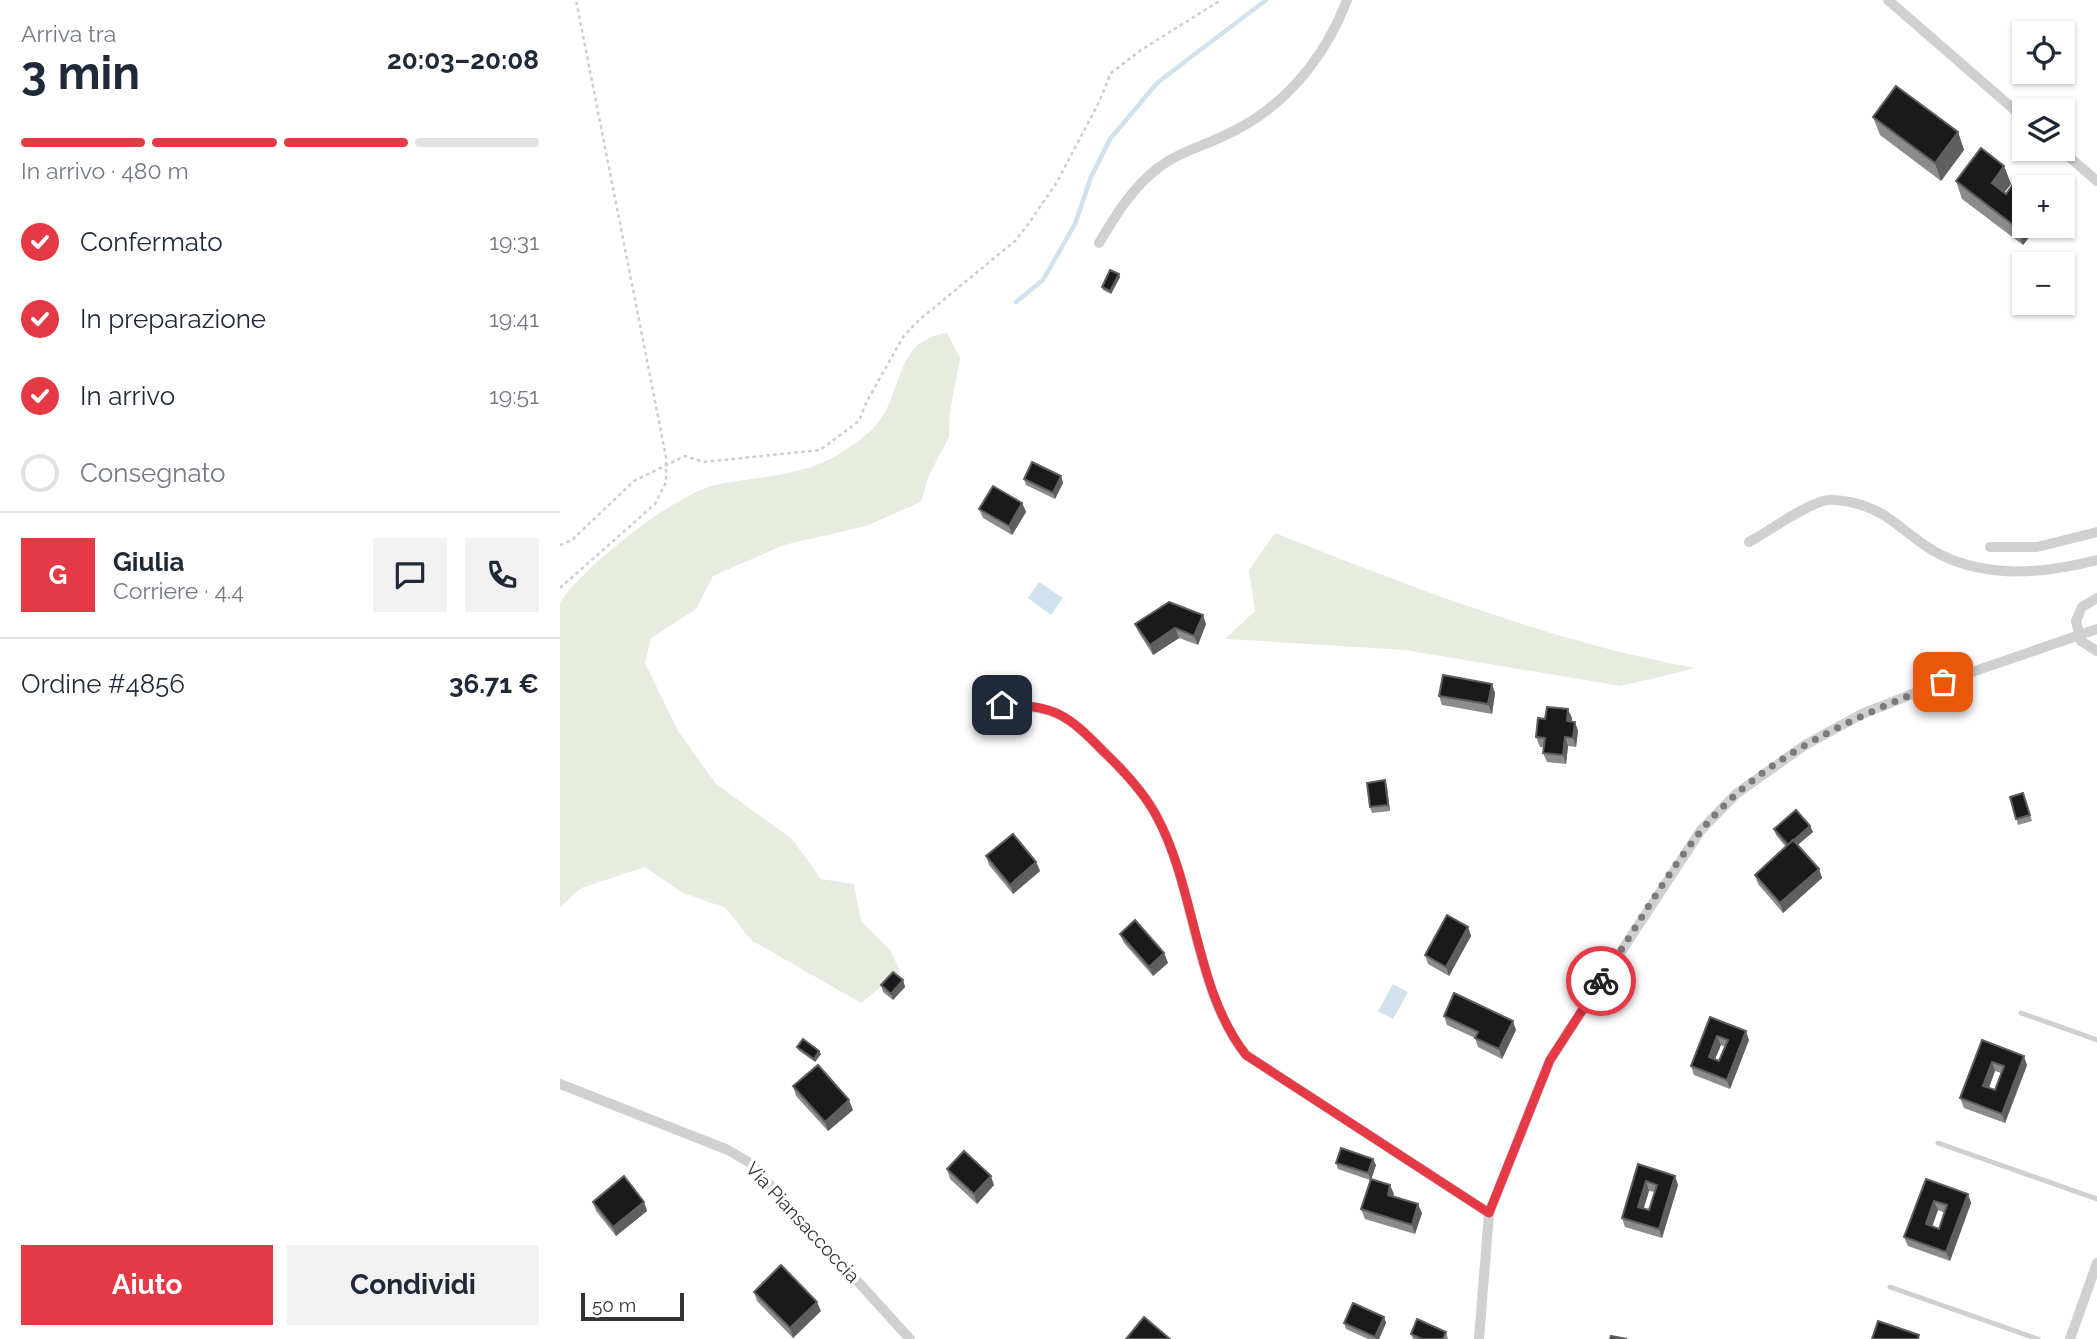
<!DOCTYPE html>
<html lang="it">
<head>
<meta charset="utf-8">
<style>
  body { margin:0; font-family:Raleway,sans-serif; background:#f2f2f3; color:#1f2937; height:100vh; display:flex; flex-direction:column; font-size:26px; white-space:nowrap }
  * { box-sizing:border-box; margin:0 }
  p { font-size:23px; color:#747a83 }
  .icon { flex:none; width:38px; height:38px; fill:none; stroke:currentColor; stroke-width:2; stroke-linecap:round; stroke-linejoin:round }
  .map { position:relative; flex:1; overflow:hidden }
  .side { display:flex; flex-direction:column; background:#fff; width:560px }
  .side>* { flex:none }
  .fabs { position:absolute; left:1452px; top:21px; display:grid; gap:14px }
  .fabs a { display:grid; place-items:center; width:63px; height:63px; border-radius:0px; background:#fff; box-shadow:0 2px 5px #0004; font-size:35px }
  .scale { position:absolute; left:21px; bottom:18px; width:103px; box-sizing:border-box; padding-left:7px; border:4px solid #333; border-top:0; font-size:19px; line-height:24px; white-space:nowrap; color:#333; -webkit-text-stroke:5px #fff; paint-order:stroke }
  .pin { position:absolute; display:grid; place-items:center; width:60px; height:60px; color:#fff; margin:-30px; border-radius:14px; box-shadow:0 4px 10px #0006 }
  .courier { position:absolute; display:grid; place-items:center; width:70px; height:70px; margin:-35px; border:5px solid #e63946; border-radius:50%; background:#fff; color:#222; box-shadow:0 2px 9px #0007 }
  .summary em { font-style:normal; font-weight:700 }
  .summary div { display:flex; flex-direction:column-reverse }
  .summary { display:flex; align-items:center; justify-content:space-between; height:119px; padding:0 21px }
  h1 { font-size:46px; font-weight:700; line-height:52px }
  .bar { display:grid; grid-template-columns:repeat(4,1fr); gap:10px 7px; align-content:center; height:84px; padding:0 21px }
  .bar i { height:9px; border-radius:5px; background:#e0e1e3 }
  .bar .current { background:#e63946 }
  .bar p { grid-column:span 4 }
  .line { display:flex; align-items:center; gap:18px; padding:0 21px; border-top:2px solid #e0e1e3 }
  .line div { flex:1 }
  .round { display:grid; place-items:center; flex:none; width:74px; height:74px; border-radius:0px; background:#f2f2f3 }
  ol { padding:0 21px; list-style:none }
  li { display:flex; align-items:center; gap:21px; height:77px }
  li p { margin-inline-start:auto }
  li .icon { padding:7px; border-radius:50%; background:#e63946; color:#fff; stroke-width:4 }
  li:last-child { color:#747a83 }
  li i { width:38px; height:38px; border:4px solid #e0e1e3; border-radius:50% }
  .cta { display:flex; gap:14px; margin-top:auto; padding:14px 21px }
  .cta a { flex:1; height:80px; border-radius:0px; background:#e63946; color:#fff; font-size:28px; font-weight:700; line-height:80px; text-align:center }
  .cta a+a { background:#f2f2f3; color:#1f2937 }
  main { display:flex; flex:1; min-height:0 }
  .map>svg:first-child { display:block }
  .green { fill:#e6ecdf }
  .water { fill:#cfe2ee }
  .lines { fill:none; stroke-linecap:round; stroke-linejoin:round }
  .stream { stroke:#cfe2ee; stroke-width:4.5 }
  .path { stroke:#cdcdcd; stroke-width:2.5; stroke-dasharray:3.5 3.5; stroke-linecap:butt }
  .service { stroke:#d0d0d0; stroke-width:5 }
  .minor { stroke:#d0d0d0; stroke-width:10 }
  .wall { fill:#8c8c8c; fill-rule:evenodd }
  .shaded-wall { fill:#5f5f5f }
  .building { fill:#1a1a1a; stroke:#5f5f5f; stroke-width:2; fill-rule:evenodd }
  .done { stroke:#7a7a7a; stroke-width:7; stroke-dasharray:0 12.6 }
  .route { stroke:#e63946; stroke-width:9 }
  .labels { text-anchor:middle; stroke-width:7; stroke-linejoin:round; paint-order:stroke }
  .street-label { font-size:19px; fill:#333; stroke:#fff }
</style>
</head>
<body>
<main>
<section class="side">
<div class="summary"><div><h1>3 min</h1><p>Arriva tra</p></div><em>20:03–20:08</em></div>
<div class="bar"><i class="current"></i><i class="current"></i><i class="current"></i><i></i><p>In arrivo · 480 m</p></div>
<ol>
<li><svg class="icon" aria-label="check" viewBox="0 0 24 24"><path d="M5 12l5 5 9-10"/></svg>Confermato<p>19:31</p></li>
<li><svg class="icon" aria-label="check" viewBox="0 0 24 24"><path d="M5 12l5 5 9-10"/></svg>In preparazione<p>19:41</p></li>
<li><svg class="icon" aria-label="check" viewBox="0 0 24 24"><path d="M5 12l5 5 9-10"/></svg>In arrivo<p>19:51</p></li>
<li><i></i>Consegnato</li>
</ol>
<div class="line" style="height:126px"><b class="round" style="background:#e63946;color:#fff">G</b><div><b>Giulia</b><p>Corriere · 4.4</p></div><a class="round"><svg class="icon" aria-label="chat" viewBox="0 0 24 24"><path d="M4 5h16v11H9l-5 4z"/></svg></a><a class="round"><svg class="icon" aria-label="phone" viewBox="0 0 24 24"><path d="M5 4h4l2 5-3 2q2 4 5 5l2-3 5 2v4C11 20 4 13 5 4z"/></svg></a></div>
<div class="line" style="height:91px"><div>Ordine #4856</div><b>36.71 €</b></div>
<div class="cta"><a>Aiuto</a><a>Condividi</a></div>
</section>
<div class="map">
<svg width="1537" height="1339" viewBox="0 0 1537 1339">
  <rect width="100%" height="100%" fill="#fff"/>
  <g class="green">
    <path d="M387,333L400,358L390,412L389,437L369,475L361,502L306,526L224,545L153,576L136,609L91,638L85,663L118,731L156,784L232,839L261,879L294,884L301,921L330,950L340,971L301,1003L191,940L166,908L123,893L85,867L21,888L0,907V603C22,567 114,495 155,485C193,477 234,477 270,459C284,452 307,436 317,424C344,391 334,340 387,333Z"/>
    <path d="M715,533C851,587 991,642 1136,668L1061,686L845,650L665,639L695,611L689,570Z"/>
  </g>
  <g class="water">
    <path d="M479,582L503,598L491,615L468,598Z"/>
    <path d="M833,984L848,992L833,1019L818,1011Z"/>
  </g>
  <g class="lines">
    <path class="stream" d="M456,302L483,280L515,224L531,177L550,139L577,107L597,83L706,0"/>
    <g class="path">
      <path d="M0,545L12,540L74,481L125,456L144,462L260,450L299,421L306,403L343,337L359,320L455,241L469,223L497,182L539,102L551,73L581,50L661,0"/>
      <path d="M0,588L95,504L106,482V457L16,0"/>
    </g>
    <g class="service">
      <path d="M1461,1013L1537,1040"/>
      <path d="M1378,1143L1537,1199"/>
      <path d="M1330,1287L1478,1339"/>
    </g>
    <g class="minor">
      <path d="M1328,0L1465,119"/>
      <path d="M1500,149L1537,181"/>
      <path d="M539,243C556,215 571,189 598,168C619,152 646,145 670,133C726,106 765,57 787,0"/>
      <path d="M1189,542C1211,530 1240,508 1263,501C1271,498 1282,501 1290,502C1333,511 1345,537 1381,555C1430,579 1486,573 1537,560"/>
      <path d="M1430,547H1477L1537,532"/>
      <path d="M1537,598L1522,607L1516,621L1521,641L1537,651"/>
      <path d="M442,705C494,706 507,714 543,751C563,770 584,792 597,817C636,889 634,991 686,1055L929,1213"/>
      <path d="M0,1084L168,1150L190,1163L350,1339"/>
      <path d="M919,1339L929,1213L990,1060L1141,830L1176,794L1245,745L1302,714L1383,682L1537,629"/>
      <path d="M1510,1339L1537,1263"/>
    </g>
  </g>
  <g class="wall">
    <path d="M1313,117L1398,132L1404,150L1381,181L1320,135Z"/>
    <path d="M1444,166L1451,184L1444,192L1465,226H1478L1463,245L1402,199L1396,181Z"/>
    <path d="M560,277L551,294L543,290L542,287Z"/>
    <path d="M501,476L503,483L495,499L466,485L464,479Z"/>
    <path d="M462,503L466,512L452,535L423,518L419,509Z"/>
    <path d="M575,624H646L638,645L619,638L593,655L579,633Z"/>
    <path d="M935,693L932,714L882,705L879,696Z"/>
    <path d="M1012,718L1011,721L1015,722L1018,731L1016,747L1008,746L1006,764L987,762L983,753L984,747H980L976,737L985,719Z"/>
    <path d="M825,780L827,787L830,811L812,813L810,807Z"/>
    <path d="M1463,793L1472,821L1458,825L1450,797Z"/>
    <path d="M1250,826L1253,832L1238,845L1259,869L1262,878L1223,913L1198,884L1195,875L1226,847L1216,835L1214,829Z"/>
    <path d="M426,856L476,862L480,871L453,894L429,865Z"/>
    <path d="M908,927L911,936L889,976L868,964L865,955Z"/>
    <path d="M560,934L604,953L608,963L593,976L564,943Z"/>
    <path d="M343,980L345,987L333,1000L323,992L321,985Z"/>
    <path d="M884,1016L956,1030L942,1059L918,1047L915,1038L887,1025Z"/>
    <path d="M1150,1017L1189,1040L1170,1089L1134,1075L1131,1066ZM1161,1045L1165,1047L1159,1061L1155,1059Z"/>
    <path d="M1422,1040L1467,1065L1445,1123L1404,1108L1400,1098ZM1435,1071L1441,1073L1435,1090L1429,1088Z"/>
    <path d="M237,1047L259,1051L261,1054L255,1062L238,1050Z"/>
    <path d="M233,1086L293,1110L268,1131L236,1096Z"/>
    <path d="M776,1163L816,1165L811,1179L834,1194L833,1196L862,1213L855,1234L805,1219L801,1209L810,1180L778,1169Z"/>
    <path d="M1078,1164L1115,1176L1118,1185L1102,1238L1065,1227L1062,1218ZM1089,1191L1095,1192L1089,1210L1084,1208Z"/>
    <path d="M387,1169L434,1185L417,1204L390,1179Z"/>
    <path d="M1366,1179L1408,1194L1411,1203L1390,1261L1348,1246L1344,1237ZM1378,1210L1385,1213L1379,1229L1372,1226Z"/>
    <path d="M33,1202H84L87,1211L56,1236L36,1211Z"/>
    <path d="M194,1292L261,1311L233,1338L197,1301Z"/>
    <path d="M824,1317L826,1323L819,1339H808L786,1329L784,1323Z"/>
    <path d="M886,1332L888,1339H853L851,1334Z"/>
  </g>
  <g class="shaded-wall">
    <path d="M1398,132L1404,150L1381,181L1375,163Z"/>
    <path d="M1444,166L1451,184L1438,201L1432,183Z"/>
    <path d="M1465,216V226H1478L1463,245L1456,227Z"/>
    <path d="M559,274L560,277L551,294L550,291Z"/>
    <path d="M501,476L503,483L495,499L493,493Z"/>
    <path d="M462,503L466,512L452,535L449,526Z"/>
    <path d="M643,615L646,624L638,645L634,636Z"/>
    <path d="M615,628L619,638L593,655L590,645Z"/>
    <path d="M932,684L935,693L932,714L928,704Z"/>
    <path d="M1008,709L1012,718L1010,730L1007,721Z"/>
    <path d="M1015,722L1018,731L1016,747L1013,738Z"/>
    <path d="M1005,737L1008,746L1006,764L1003,755Z"/>
    <path d="M825,780L827,787L830,811L828,805Z"/>
    <path d="M1250,826L1253,832L1230,851L1228,845Z"/>
    <path d="M476,862L480,871L453,894L450,885Z"/>
    <path d="M1259,869L1262,878L1223,913L1220,903Z"/>
    <path d="M908,927L911,936L889,976L886,967Z"/>
    <path d="M604,953L608,963L593,976L589,967Z"/>
    <path d="M343,980L345,987L333,1000L331,994Z"/>
    <path d="M953,1021L956,1030L942,1059L939,1049Z"/>
    <path d="M1186,1031L1189,1040L1170,1089L1167,1080Z"/>
    <path d="M1157,1036L1161,1045L1152,1066L1149,1057Z"/>
    <path d="M259,1051L261,1054L255,1062L254,1059Z"/>
    <path d="M1464,1056L1467,1065L1445,1123L1442,1114Z"/>
    <path d="M1432,1062L1435,1071L1426,1095L1423,1086Z"/>
    <path d="M289,1100L293,1110L268,1131L265,1122Z"/>
    <path d="M813,1159L816,1165L811,1180L808,1173Z"/>
    <path d="M431,1176L434,1185L417,1204L414,1194Z"/>
    <path d="M1115,1176L1118,1185L1102,1238L1099,1229Z"/>
    <path d="M1086,1181L1089,1191L1081,1216L1078,1207Z"/>
    <path d="M830,1185L834,1194L831,1204L828,1195Z"/>
    <path d="M1408,1194L1411,1203L1390,1261L1386,1252Z"/>
    <path d="M1374,1201L1378,1210L1370,1233L1366,1224Z"/>
    <path d="M84,1202L87,1211L56,1236L53,1227Z"/>
    <path d="M858,1204L862,1213L855,1234L852,1225Z"/>
    <path d="M257,1302L261,1311L233,1338L230,1328Z"/>
    <path d="M824,1317L826,1323L819,1339H816L815,1337Z"/>
  </g>
  <g class="building">
    <path d="M1336,86L1398,132L1375,163L1313,117Z"/>
    <path d="M1421,148L1444,166L1432,183L1446,194L1459,176L1474,187H1465V216L1456,227L1396,181Z"/>
    <path d="M550,270L559,274L550,291L542,287Z"/>
    <path d="M472,462L501,476L493,493L464,479Z"/>
    <path d="M433,486L462,503L449,526L419,509Z"/>
    <path d="M609,602L643,615L634,636L615,628L590,645L575,624Z"/>
    <path d="M883,675L932,684L928,704L879,696Z"/>
    <path d="M987,707L1008,709L1007,721L1015,722L1013,738L1005,737L1003,755L983,753L985,738L976,737L978,718L985,719Z"/>
    <path d="M825,780L828,805L810,807L807,783Z"/>
    <path d="M1463,793L1470,815L1456,819L1450,797Z"/>
    <path d="M1236,810L1250,826L1228,845L1214,829Z"/>
    <path d="M453,834L476,862L450,885L426,856Z"/>
    <path d="M1233,840L1259,869L1220,903L1195,875Z"/>
    <path d="M887,915L908,927L886,967L865,955Z"/>
    <path d="M575,920L604,953L589,967L560,934Z"/>
    <path d="M333,972L343,980L331,994L321,985Z"/>
    <path d="M894,993L953,1021L939,1049L915,1038L918,1032L884,1016Z"/>
    <path d="M1150,1017L1186,1031L1167,1080L1131,1066ZM1157,1036L1168,1040L1159,1061L1149,1057Z"/>
    <path d="M243,1039L259,1051L254,1059L237,1047Z"/>
    <path d="M1422,1040L1464,1056L1442,1114L1400,1098ZM1432,1062L1444,1066L1435,1090L1423,1086Z"/>
    <path d="M258,1065L289,1100L265,1122L233,1086Z"/>
    <path d="M781,1148L813,1159L808,1173L776,1163Z"/>
    <path d="M404,1151L431,1176L414,1194L387,1169Z"/>
    <path d="M1078,1164L1115,1176L1099,1229L1062,1218ZM1086,1181L1097,1185L1089,1210L1078,1207Z"/>
    <path d="M64,1176L84,1202L53,1227L33,1202Z"/>
    <path d="M811,1179L830,1185L828,1195L858,1204L852,1225L801,1209Z"/>
    <path d="M1366,1179L1408,1194L1386,1252L1344,1237ZM1374,1201L1387,1205L1379,1229L1366,1224Z"/>
    <path d="M221,1265L257,1302L230,1328L194,1292Z"/>
    <path d="M793,1303L824,1317L815,1337L784,1323Z"/>
    <path d="M584,1317L610,1339H566Z"/>
    <path d="M857,1319L886,1332L883,1339H862L851,1334Z"/>
    <path d="M1318,1321L1359,1335L1358,1339H1312Z"/>
    <path d="M1051,1336L1067,1339H1050Z"/>
  </g>
  <g class="lines">
    <path class="done" d="M1041,981C1074,932 1104,877 1141,831C1200,757 1297,716 1383,682"/>
    <path class="route" d="M442,705C494,705 507,714 543,751C563,770 584,792 597,817C636,890 635,990 686,1055L929,1213L990,1060L1041,981"/>
  </g>
  <g class="labels">
    <g class="street-label">
      <text transform="translate(243 1222) rotate(47)" y="7">Via Piansaccoccia</text>
    </g>
  </g>
</svg>
<div class="fabs">
<a><svg class="icon" aria-label="locate" viewBox="0 0 24 24"><circle cx="12" cy="12" r="6"/><path d="M12 2v4M12 18v4M2 12h4M18 12h4"/></svg></a>
<a><svg class="icon" aria-label="layers" viewBox="0 0 24 24"><path d="M12 4l9 5-9 5-9-5zM3 14l9 5 9-5"/></svg></a>
<a>+</a>
<a>−</a>
</div>
<div class="scale">50 m</div>
<div class="pin" style="left:1383px;top:682px;background:#ea580c"><svg class="icon" aria-label="bag" viewBox="0 0 24 24"><path d="M5 8h14l-1 12H6zM9 8a3 3 0 0 1 6 0"/></svg></div>
<div class="pin" style="left:442px;top:705px;background:#1f2937"><svg class="icon" aria-label="home" viewBox="0 0 24 24"><path d="M3 11l9-7 9 7M6 9v11h12V9"/></svg></div>
<div class="courier" style="left:1041px;top:981px"><svg class="icon" aria-label="bike" viewBox="0 0 24 24"><circle cx="6" cy="16" r="4"/><circle cx="18" cy="16" r="4"/><path d="M6 16l4-8h5l3 8M10 8l3 8H6M13 5h3"/></svg></div>
</div>
</main>
</body>
</html>
